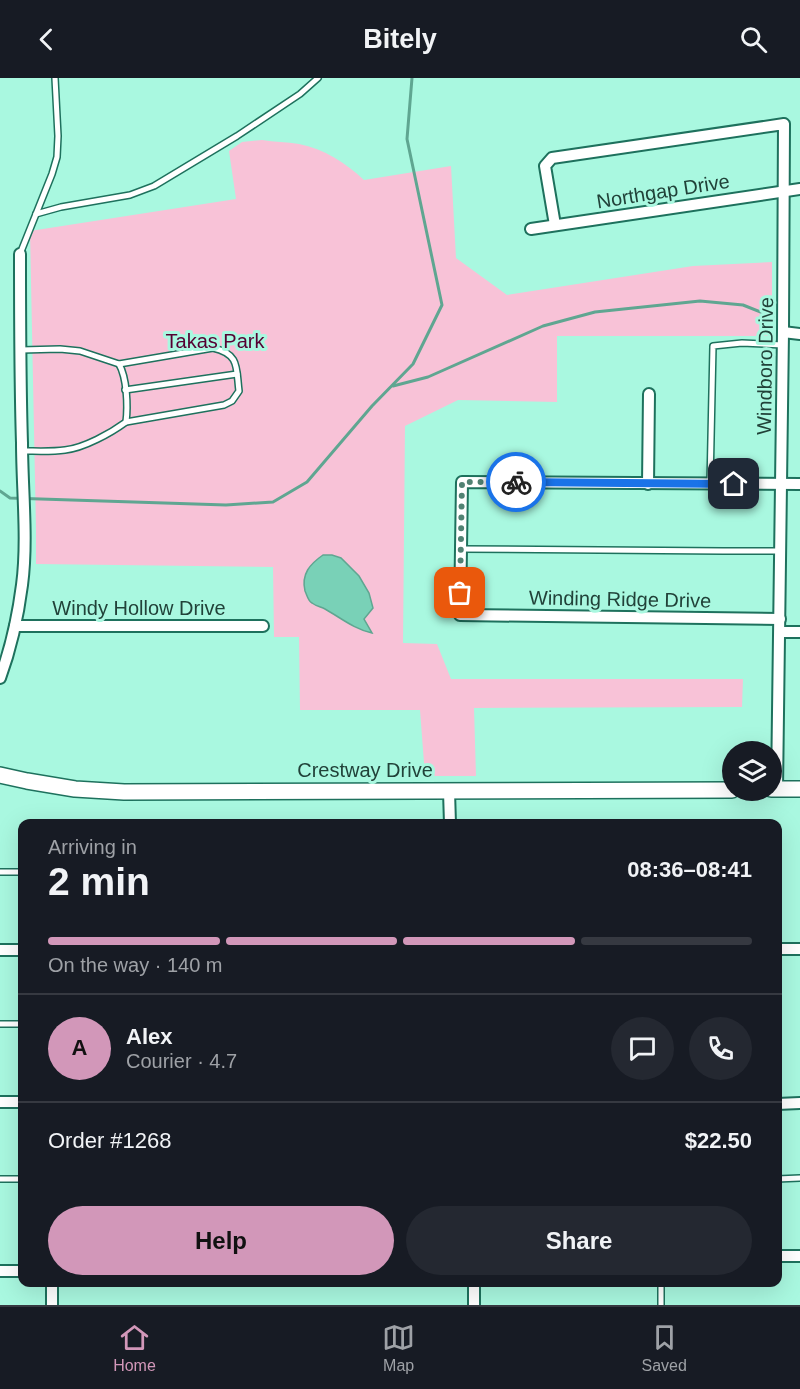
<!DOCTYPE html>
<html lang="en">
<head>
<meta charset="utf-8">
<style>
  body { margin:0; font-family:Arial,sans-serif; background:#242831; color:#f1f3f6; height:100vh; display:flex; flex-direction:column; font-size:22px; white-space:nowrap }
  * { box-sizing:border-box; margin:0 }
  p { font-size:20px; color:#9ea1a6 }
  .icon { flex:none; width:33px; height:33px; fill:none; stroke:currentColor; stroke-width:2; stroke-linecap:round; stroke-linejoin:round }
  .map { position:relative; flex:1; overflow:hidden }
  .drawer { position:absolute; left:18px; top:741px; width:764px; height:468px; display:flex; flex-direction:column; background:#171b24; border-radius:12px; box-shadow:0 6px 24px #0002 }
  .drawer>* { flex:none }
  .controls { position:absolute; left:722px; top:663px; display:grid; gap:12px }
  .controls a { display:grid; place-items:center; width:60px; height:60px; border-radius:50%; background:#171b24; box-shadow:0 6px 24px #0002; font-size:30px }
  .pin { position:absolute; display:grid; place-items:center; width:51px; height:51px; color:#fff; margin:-26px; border-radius:12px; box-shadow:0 3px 9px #0006 }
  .courier { position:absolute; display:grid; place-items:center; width:60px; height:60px; margin:-30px; border:4px solid #1a73e8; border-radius:50%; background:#fff; color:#222; box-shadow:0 2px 8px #0007 }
  .head em { font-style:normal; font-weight:700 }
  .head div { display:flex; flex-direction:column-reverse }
  .head { display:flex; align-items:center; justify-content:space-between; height:102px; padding:0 30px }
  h1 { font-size:39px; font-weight:700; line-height:45px }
  .bar { display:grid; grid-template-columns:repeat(4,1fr); gap:9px 6px; align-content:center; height:72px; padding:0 30px }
  .bar i { height:8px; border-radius:4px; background:#363941 }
  .bar .current { background:#d297b9 }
  .bar p { grid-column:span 4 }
  .line { display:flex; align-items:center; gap:15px; padding:0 30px; border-top:2px solid #363941 }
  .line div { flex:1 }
  .round { display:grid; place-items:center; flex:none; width:63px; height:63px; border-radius:32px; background:#242831 }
  .cta { display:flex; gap:12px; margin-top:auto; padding:12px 30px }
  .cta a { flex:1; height:69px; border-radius:36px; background:#d297b9; color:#111; font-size:24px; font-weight:700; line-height:69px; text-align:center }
  .cta a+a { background:#242831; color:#f1f3f6 }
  header { display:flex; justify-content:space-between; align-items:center; height:78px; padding:0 30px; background:#171b24; font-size:27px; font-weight:700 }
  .menu { display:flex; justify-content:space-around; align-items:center; height:84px; border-top:2px solid #363941; background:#171b24; font-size:16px; color:#9ea1a6 }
  .menu a { display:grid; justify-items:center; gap:3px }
  .menu .current { color:#d297b9 }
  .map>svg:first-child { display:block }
  .green { fill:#f8c2d7 }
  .water { fill:#79d1b7; stroke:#5fa691; stroke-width:1.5 }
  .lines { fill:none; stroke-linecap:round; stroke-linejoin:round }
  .stream { stroke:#5fa691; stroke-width:3 }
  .lane-casing { stroke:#1e715d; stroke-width:8 }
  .street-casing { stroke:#1e715d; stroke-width:14 }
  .secondary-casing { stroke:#1e715d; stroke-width:18 }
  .lane { stroke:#fff; stroke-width:5 }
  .street { stroke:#fff; stroke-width:10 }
  .secondary { stroke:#fff; stroke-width:15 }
  .done { stroke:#518273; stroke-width:6; stroke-dasharray:0 10.8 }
  .route { stroke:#1a73e8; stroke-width:8 }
  .labels { text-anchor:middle; stroke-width:6; stroke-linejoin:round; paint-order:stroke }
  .street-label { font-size:20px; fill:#214239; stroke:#a9f8e0 }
  .park-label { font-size:20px; fill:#560032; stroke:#a9f8e0 }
</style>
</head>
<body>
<header><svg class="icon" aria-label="back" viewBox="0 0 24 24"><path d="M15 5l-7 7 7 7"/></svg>Bitely<svg class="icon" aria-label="search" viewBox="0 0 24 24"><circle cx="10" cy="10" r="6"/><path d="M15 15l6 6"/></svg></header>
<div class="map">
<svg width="800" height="1227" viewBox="0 0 800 1227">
  <rect width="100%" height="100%" fill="#a9f8e0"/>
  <path class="green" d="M262,62C274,64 287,64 299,66C324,71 346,85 364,102L451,88L456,180L507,217L693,188L772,184V258H557V324L458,322L405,348L403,565L437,566L451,601H743L742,629L474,630L476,698H425L420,632H300L299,559H274L273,489L36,486V451L30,153L236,121L229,73L242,64Z"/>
  <path class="water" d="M323,477H332L341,480L359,498L369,515L373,530L364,541L372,555C354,551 341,540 325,531C321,529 316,528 312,525C308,523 307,517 305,513C301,496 310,486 323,477Z"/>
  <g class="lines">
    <g class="stream">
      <path d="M393,308L428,299L543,248L595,234L700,223L743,227L773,239"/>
      <path d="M0,413L10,420L226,427L273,424L307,404L372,328L413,286L442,227L407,61L412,0"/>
    </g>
    <defs>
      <g id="lane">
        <path d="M36,136L61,129L130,117L154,108L237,58L300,16L318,0"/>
        <path d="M20,176L52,96L57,79L58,58L55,0"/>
        <path d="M21,272L60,271L80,273L119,286C127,300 128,328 126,344C111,355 84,370 65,372C51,374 36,373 22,373"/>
        <path d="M119,286L213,270C240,276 236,290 239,313L232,323L224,327L126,344"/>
        <path d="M125,312L237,296"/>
        <path d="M710,406L713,268L742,265L783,267"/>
        <path d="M461,471L723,473H781"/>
        <path d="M0,794H22"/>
        <path d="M0,946H22"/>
        <path d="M0,1101H22"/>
        <path d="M777,1101L800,1100"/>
        <path d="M661,1204V1227"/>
      </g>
      <g id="street">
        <path d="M555,147L545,88L552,80L784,46L783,254L777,711"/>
        <path d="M531,151L800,111"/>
        <path d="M783,254L800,256"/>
        <path d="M648,406L649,316"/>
        <path d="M780,541L460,537L462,404L800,406"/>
        <path d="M15,548H263"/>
        <path d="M780,554H800"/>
        <path d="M0,600C11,570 18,538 22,507C28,462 22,410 22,365C20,302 20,239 20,176"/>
        <path d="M449,713L450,746"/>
        <path d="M777,871H800"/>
        <path d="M0,872H22"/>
        <path d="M0,1024H22"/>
        <path d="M777,1026L800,1025"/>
        <path d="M777,1178H800"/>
        <path d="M0,1193H22"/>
        <path d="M52,1204V1227"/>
        <path d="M474,1227V1204"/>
      </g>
      <g id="secondary">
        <path d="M0,697L27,703L75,711L124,714L732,712"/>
        <path d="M771,711H800"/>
      </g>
    </defs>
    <use href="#lane" class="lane-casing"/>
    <use href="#street" class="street-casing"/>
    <use href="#secondary" class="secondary-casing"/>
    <use href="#lane" class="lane"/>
    <use href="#street" class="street"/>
    <use href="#secondary" class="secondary"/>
  </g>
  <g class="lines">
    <path class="done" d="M460,515L462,404H516"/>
    <path class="route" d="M516,404L734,406"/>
  </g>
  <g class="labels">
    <g class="street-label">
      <text transform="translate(663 113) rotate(-9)" y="7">Northgap Drive</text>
      <text transform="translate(765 288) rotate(-89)" y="7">Windboro Drive</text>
      <text transform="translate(620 521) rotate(1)" y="7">Winding Ridge Drive</text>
      <text x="139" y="537">Windy Hollow Drive</text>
      <text x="365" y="699">Crestway Drive</text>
    </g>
    <g class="park-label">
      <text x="215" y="270">Takas Park</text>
    </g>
  </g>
</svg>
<div class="controls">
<a><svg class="icon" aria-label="layers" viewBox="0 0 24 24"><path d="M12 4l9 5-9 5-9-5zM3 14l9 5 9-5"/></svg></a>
</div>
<div class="pin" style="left:460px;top:515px;background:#ea580c"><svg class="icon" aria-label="bag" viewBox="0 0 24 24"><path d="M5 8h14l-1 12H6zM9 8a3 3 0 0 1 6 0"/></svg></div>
<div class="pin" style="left:734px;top:406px;background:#1f2937"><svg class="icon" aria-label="home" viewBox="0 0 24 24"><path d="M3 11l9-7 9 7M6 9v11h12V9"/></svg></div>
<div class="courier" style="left:516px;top:404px"><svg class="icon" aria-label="bike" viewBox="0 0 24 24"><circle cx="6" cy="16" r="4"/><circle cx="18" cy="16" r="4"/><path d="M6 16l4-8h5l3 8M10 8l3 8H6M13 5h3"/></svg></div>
<section class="drawer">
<div class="head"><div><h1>2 min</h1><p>Arriving in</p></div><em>08:36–08:41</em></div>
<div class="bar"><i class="current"></i><i class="current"></i><i class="current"></i><i></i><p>On the way · 140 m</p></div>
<div class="line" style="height:108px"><b class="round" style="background:#d297b9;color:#111">A</b><div><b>Alex</b><p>Courier · 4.7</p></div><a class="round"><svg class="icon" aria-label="chat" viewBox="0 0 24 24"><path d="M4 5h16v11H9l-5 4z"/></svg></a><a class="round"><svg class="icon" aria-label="phone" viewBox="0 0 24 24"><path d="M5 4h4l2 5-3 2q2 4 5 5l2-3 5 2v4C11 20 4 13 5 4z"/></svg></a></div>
<div class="line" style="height:78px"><div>Order #1268</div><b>$22.50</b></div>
<div class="cta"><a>Help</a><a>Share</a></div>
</section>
</div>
<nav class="menu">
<a class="current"><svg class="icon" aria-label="home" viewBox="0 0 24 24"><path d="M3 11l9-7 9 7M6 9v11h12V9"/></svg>Home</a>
<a><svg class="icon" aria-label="map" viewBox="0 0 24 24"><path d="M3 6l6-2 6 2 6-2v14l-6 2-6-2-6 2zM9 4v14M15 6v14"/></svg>Map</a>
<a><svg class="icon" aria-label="saved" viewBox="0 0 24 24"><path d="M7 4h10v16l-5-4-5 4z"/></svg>Saved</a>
</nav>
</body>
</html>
